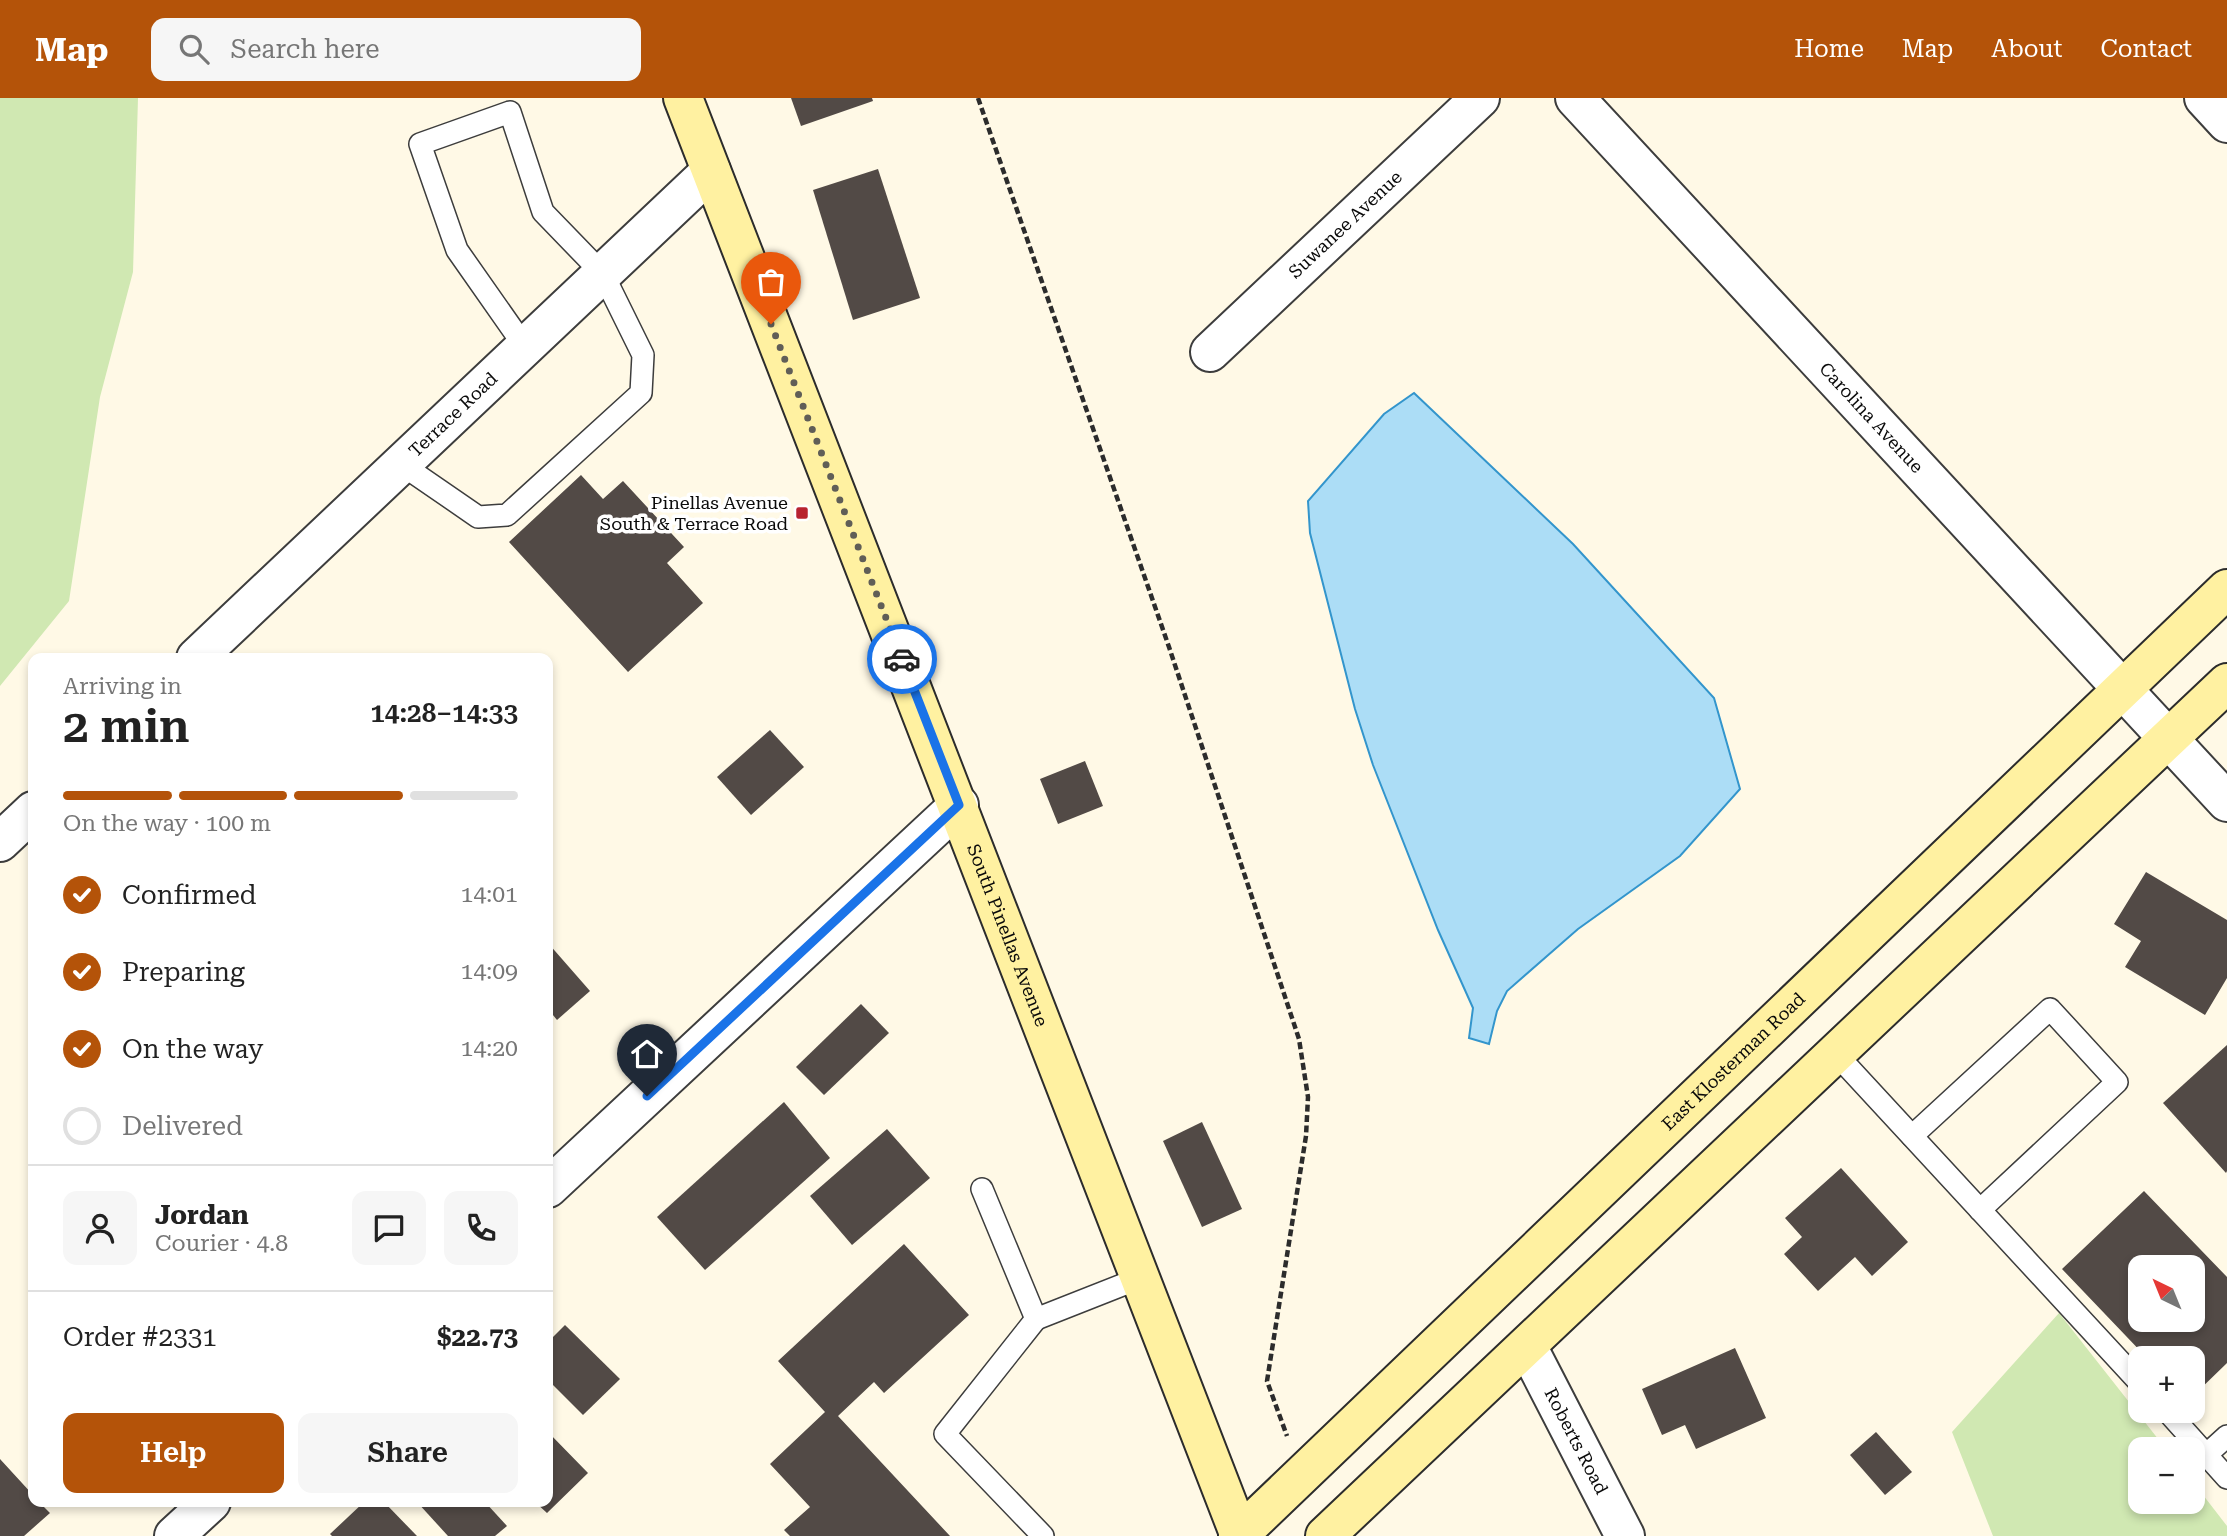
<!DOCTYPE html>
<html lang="en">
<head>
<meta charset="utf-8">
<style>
  body { margin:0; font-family:"Roboto Serif",serif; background:#f6f6f6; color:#222; height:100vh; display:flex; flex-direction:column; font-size:26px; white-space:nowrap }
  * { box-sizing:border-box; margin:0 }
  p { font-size:23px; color:#767676 }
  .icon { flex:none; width:38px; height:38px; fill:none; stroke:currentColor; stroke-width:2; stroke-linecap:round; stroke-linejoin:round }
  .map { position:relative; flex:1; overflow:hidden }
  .details { position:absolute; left:28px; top:555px; width:525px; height:854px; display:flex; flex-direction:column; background:#fff; border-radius:14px; box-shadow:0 4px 10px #0003 }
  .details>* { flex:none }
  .needle { width:46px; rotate:317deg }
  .buttons { position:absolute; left:2128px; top:1157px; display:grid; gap:14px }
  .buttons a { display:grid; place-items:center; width:77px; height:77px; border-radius:14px; background:#fff; box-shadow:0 4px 10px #0003; font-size:35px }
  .pin { position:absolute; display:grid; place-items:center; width:60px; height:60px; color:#fff; margin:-72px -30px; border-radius:50% 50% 50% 0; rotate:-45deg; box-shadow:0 0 7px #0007 }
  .pin .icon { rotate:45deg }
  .courier { position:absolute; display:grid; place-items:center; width:70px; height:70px; margin:-35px; border:5px solid #1a73e8; border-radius:50%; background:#fff; color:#222; box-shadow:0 2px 9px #0007 }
  .summary em { font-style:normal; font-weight:600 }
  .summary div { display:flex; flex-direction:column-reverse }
  .summary { display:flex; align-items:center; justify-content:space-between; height:119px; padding:0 35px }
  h1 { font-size:46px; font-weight:600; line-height:52px }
  .bar { display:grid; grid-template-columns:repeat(4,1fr); gap:10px 7px; align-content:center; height:84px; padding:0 35px }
  .bar i { height:9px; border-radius:5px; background:#e0e0e0 }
  .bar .current { background:#b45309 }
  .bar p { grid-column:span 4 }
  .line { display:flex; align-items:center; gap:18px; padding:0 35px; border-top:2px solid #e0e0e0 }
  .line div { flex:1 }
  .round { display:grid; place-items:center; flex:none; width:74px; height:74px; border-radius:14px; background:#f6f6f6 }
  ol { padding:0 35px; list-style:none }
  li { display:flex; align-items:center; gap:21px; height:77px }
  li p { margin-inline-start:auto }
  li .icon { padding:7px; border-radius:50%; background:#b45309; color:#fff; stroke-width:4 }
  li:last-child { color:#767676 }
  li i { width:38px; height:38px; border:4px solid #e0e0e0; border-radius:50% }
  .action { display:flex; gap:14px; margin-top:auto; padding:14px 35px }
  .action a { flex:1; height:80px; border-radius:14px; background:#b45309; color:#fff; font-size:28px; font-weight:600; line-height:80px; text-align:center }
  .action a+a { background:#f6f6f6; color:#222 }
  header { display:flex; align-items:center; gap:42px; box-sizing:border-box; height:98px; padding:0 35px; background:#b45309; color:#fff }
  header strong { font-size:33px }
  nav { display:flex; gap:38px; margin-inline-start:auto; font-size:24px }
  .search { width:490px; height:63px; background:#f6f6f6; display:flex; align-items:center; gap:18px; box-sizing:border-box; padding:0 24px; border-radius:14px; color:#767676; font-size:26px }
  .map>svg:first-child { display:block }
  .green { fill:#d0e8b2 }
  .water { fill:#acddf6; stroke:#3395cc; stroke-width:2 }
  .building { fill:#524a46; fill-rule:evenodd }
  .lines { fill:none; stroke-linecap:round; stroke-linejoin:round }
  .lane-casing { stroke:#3d3d3d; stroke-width:24 }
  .street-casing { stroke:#3d3d3d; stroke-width:42 }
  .secondary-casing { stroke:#2c2c2c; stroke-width:42 }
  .path { stroke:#2c2c2c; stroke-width:4.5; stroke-dasharray:7 3.5; stroke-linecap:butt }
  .lane { stroke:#fff; stroke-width:21 }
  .street { stroke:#fff; stroke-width:38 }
  .secondary { stroke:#fff1a1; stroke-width:38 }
  .done { stroke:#605e57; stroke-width:7; stroke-dasharray:0 12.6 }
  .route { stroke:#1a73e8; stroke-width:9 }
  .poi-dot { fill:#b82330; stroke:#fff; stroke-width:2.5 }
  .labels { text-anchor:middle; stroke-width:7; stroke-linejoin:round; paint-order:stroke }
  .street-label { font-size:18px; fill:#0a0a0a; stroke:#fff }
  .poi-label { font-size:18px; fill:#0a0a0a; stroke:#fff; text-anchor:end }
</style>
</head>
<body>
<header>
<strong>Map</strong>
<div class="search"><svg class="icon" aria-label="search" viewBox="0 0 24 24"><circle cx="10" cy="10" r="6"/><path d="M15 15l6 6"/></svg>Search here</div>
<nav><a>Home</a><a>Map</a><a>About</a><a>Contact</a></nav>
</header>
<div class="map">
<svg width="2227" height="1438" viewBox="0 0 2227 1438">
  <rect width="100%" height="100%" fill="#fff9e6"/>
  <g class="green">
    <path d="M0,0H138L133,174L100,299L69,503L0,588Z"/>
    <path d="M2059,1215L2166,1351H2140V1404H2193V1384L2227,1428V1438H1993L1952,1334Z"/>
  </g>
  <path class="water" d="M1414,295L1573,446L1714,600L1740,691L1680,758L1578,831L1507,893L1497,913L1489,946L1469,940L1473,910L1438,832L1373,667L1355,611L1310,435L1308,403L1384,316Z"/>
  <g class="building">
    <path d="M791,0H872L873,3L801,28Z"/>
    <path d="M878,71L920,200L853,222L813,92Z"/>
    <path d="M581,377L603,401L623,383L684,449L667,465L703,505L628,574L509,444Z"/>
    <path d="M770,632L804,669L751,717L717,679Z"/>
    <path d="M1085,663L1103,708L1058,726L1040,681Z"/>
    <path d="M2146,774L2227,822V880L2205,917L2125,869L2141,843L2114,826Z"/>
    <path d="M548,845L590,893L557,922L548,911Z"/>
    <path d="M861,906L889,935L824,997L796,969Z"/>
    <path d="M2227,947V1073L2226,1075L2163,1005Z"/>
    <path d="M784,1004L830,1060L705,1172L657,1119Z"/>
    <path d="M1202,1024L1242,1111L1202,1129L1163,1043Z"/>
    <path d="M887,1031L930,1080L852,1147L810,1098Z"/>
    <path d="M1841,1070L1908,1144L1872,1178L1855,1159L1818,1193L1784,1156L1802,1139L1785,1120Z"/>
    <path d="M2144,1093L2227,1179V1265L2193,1298V1260H2147L2062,1171ZM2140,1169H2193V1222H2140Z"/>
    <path d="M904,1146L969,1217L884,1295L874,1284L838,1318L950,1438H790L784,1432L810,1409L770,1366L825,1314L778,1263Z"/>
    <path d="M565,1227L620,1281L583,1317L548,1282V1244Z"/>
    <path d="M1735,1250L1766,1320L1696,1351L1685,1327L1662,1337L1642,1291Z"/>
    <path d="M548,1334L588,1375L547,1415L535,1404H548Z"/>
    <path d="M1876,1334L1912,1374L1885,1397L1850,1357Z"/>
    <path d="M0,1361L33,1397V1404H39L50,1415L24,1438H0Z"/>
    <path d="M364,1404H384L417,1438H332L330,1436Z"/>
    <path d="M417,1404H485L507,1428L495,1438H448Z"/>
  </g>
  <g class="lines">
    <defs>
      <g id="lane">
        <path d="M401,366L478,419L507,417L641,295L643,257L603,176L543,114L510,14L420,46L457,152L525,249"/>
        <path d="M1836,956L2140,1285"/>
        <path d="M1912,1038L2050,911L2117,984L1980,1112"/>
        <path d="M982,1091L1036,1221L1140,1180"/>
        <path d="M1036,1221L945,1336L1043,1438"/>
        <path d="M2166,1312L2227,1380"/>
        <path d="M2206,1357L2227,1338"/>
      </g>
      <g id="street">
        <path id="s1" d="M1575,0L2227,704"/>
        <path d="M2204,0L2227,25"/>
        <path id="s2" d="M1210,254L1480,0"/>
        <path id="s3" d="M196,560L711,73"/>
        <path d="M0,744L33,713"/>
        <path d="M548,1090L959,707"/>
        <path id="s4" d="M1527,1248L1625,1438"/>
        <path d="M174,1438L211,1404"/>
      </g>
      <g id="secondary">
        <path id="s5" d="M683,0L1240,1438"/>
        <path id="s6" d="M1238,1438L2227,491"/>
        <path d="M1325,1438L2227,585"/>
      </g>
    </defs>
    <use href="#lane" class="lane-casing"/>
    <use href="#street" class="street-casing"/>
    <use href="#secondary" class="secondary-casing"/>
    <path class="path" d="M978,0L1169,549L1299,941L1308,999L1306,1038L1267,1283L1287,1338"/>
    <use href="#lane" class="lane"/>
    <use href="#street" class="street"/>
    <use href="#secondary" class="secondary"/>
  </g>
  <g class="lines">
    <path class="done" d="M771,226L902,561"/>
    <path class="route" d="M647,998L959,707L902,561"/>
  </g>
  <rect class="poi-dot" x="795" y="408" width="14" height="14" rx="3.5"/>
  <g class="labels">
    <g class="street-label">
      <text dy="6" stroke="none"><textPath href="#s2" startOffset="186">Suwanee Avenue</textPath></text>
      <text dy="6" stroke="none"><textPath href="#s3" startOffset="354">Terrace Road</textPath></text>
      <text dy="6" stroke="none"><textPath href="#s1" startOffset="436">Carolina Avenue</textPath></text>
      <text dy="6" stroke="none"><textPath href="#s5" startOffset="898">South Pinellas Avenue</textPath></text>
      <text dy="6" stroke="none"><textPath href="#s6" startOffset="686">East Klosterman Road</textPath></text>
      <text dy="6" stroke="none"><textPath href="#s4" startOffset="107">Roberts Road</textPath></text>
    </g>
    <g class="poi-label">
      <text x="788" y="411">Pinellas Avenue<tspan x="788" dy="21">South &amp; Terrace Road</tspan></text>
    </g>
  </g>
</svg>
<div class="buttons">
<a><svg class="needle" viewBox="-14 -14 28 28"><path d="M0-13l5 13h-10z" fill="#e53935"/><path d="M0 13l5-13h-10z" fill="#767676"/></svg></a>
<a>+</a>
<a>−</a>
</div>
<div class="pin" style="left:771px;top:226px;background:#ea580c"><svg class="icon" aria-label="bag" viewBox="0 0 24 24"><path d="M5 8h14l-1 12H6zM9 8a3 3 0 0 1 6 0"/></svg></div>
<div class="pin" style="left:647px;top:998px;background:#1f2937"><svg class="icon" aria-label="home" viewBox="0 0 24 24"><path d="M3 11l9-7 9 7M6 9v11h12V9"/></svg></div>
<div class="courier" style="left:902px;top:561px"><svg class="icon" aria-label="car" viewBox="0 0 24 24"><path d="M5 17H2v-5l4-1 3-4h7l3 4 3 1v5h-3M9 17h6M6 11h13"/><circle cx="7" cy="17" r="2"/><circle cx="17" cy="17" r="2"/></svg></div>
<section class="details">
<div class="summary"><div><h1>2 min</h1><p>Arriving in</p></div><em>14:28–14:33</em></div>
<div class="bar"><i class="current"></i><i class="current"></i><i class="current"></i><i></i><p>On the way · 100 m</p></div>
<ol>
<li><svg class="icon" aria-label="check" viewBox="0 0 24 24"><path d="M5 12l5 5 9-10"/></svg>Confirmed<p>14:01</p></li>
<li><svg class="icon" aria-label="check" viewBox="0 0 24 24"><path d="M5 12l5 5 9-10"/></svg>Preparing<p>14:09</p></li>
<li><svg class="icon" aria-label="check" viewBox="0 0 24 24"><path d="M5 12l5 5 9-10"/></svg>On the way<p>14:20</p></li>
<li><i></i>Delivered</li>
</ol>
<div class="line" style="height:126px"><a class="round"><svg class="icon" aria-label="person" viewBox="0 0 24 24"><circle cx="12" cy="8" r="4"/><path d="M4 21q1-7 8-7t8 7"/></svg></a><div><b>Jordan</b><p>Courier · 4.8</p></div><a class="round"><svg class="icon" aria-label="chat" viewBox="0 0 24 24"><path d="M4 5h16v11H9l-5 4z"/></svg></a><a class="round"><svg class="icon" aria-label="phone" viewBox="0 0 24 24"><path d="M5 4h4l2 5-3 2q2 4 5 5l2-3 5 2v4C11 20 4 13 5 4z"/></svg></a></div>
<div class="line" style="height:91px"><div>Order #2331</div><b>$22.73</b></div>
<div class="action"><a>Help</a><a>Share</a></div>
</section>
</div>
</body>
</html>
